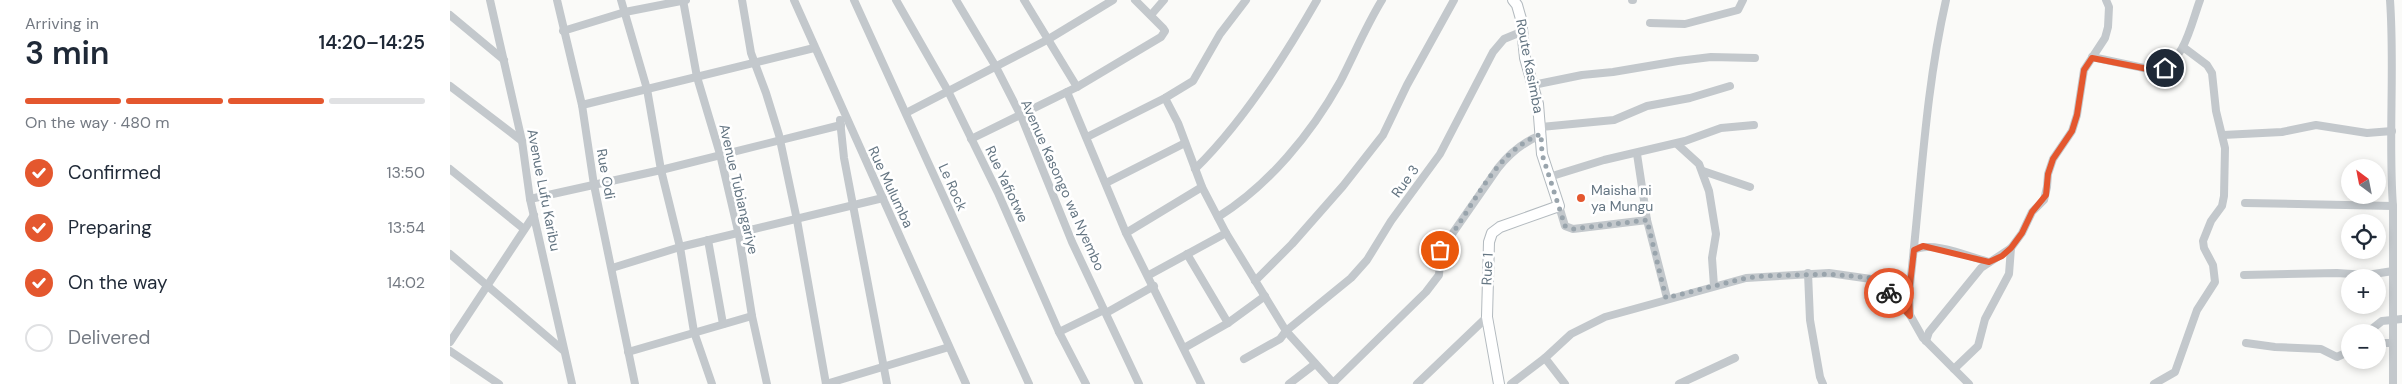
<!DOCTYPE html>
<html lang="en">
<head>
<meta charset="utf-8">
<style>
  body { margin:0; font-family:"DM Sans",sans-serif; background:#f6f6f7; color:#1f2937; height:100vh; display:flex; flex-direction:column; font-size:19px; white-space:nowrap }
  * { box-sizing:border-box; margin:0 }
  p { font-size:16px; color:#747a83 }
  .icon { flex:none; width:28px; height:28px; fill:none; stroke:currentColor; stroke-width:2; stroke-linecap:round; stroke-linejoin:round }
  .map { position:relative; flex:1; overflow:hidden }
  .panel { display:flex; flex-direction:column; background:#fff; width:450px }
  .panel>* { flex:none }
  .needle { width:32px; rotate:328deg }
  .fabs { position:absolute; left:1891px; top:159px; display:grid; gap:10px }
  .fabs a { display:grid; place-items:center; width:45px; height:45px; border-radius:50%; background:#fff; box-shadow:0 2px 8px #0003; font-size:25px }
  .pin { position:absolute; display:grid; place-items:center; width:42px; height:42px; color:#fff; margin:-21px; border:2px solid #fff; border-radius:50%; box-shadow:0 1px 5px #0007 }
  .courier { position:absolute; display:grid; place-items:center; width:50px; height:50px; margin:-25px; border:4px solid #e4572e; border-radius:50%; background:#fff; color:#222; box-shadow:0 1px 6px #0007 }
  .overview em { font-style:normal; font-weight:600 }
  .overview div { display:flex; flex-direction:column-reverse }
  .overview { display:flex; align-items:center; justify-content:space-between; height:85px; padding:0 25px }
  h1 { font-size:32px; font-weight:600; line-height:38px }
  .bar { display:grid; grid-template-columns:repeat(4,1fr); gap:8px 5px; align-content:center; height:60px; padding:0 25px }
  .bar i { height:6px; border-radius:4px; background:#e0e1e3 }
  .bar .on { background:#e4572e }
  .bar p { grid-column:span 4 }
  ol { padding:0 25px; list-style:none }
  li { display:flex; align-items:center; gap:15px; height:55px }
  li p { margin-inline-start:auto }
  li .icon { padding:5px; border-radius:50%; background:#e4572e; color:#fff; stroke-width:4 }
  li:last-child { color:#747a83 }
  li i { width:28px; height:28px; border:2px solid #e0e1e3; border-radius:50% }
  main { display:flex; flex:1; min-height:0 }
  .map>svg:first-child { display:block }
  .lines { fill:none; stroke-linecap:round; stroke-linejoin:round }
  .secondary-casing { stroke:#b3babf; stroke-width:12 }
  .street { stroke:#c3c8cc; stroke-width:8 }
  .secondary { stroke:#fff; stroke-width:10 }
  .done { stroke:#99a4ac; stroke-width:5; stroke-dasharray:0 9 }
  .route { stroke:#e4572e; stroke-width:6 }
  .poi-dot { fill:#e4572e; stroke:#fff; stroke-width:2 }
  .labels { text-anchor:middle; stroke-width:5; stroke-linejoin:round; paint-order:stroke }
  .street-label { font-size:14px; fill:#657683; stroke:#fff }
  .poi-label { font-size:14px; fill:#657683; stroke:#fff; text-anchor:start }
</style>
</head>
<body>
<main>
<section class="panel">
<div class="overview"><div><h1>3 min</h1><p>Arriving in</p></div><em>14:20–14:25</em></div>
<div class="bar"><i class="on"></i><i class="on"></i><i class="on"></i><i></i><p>On the way · 480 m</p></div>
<ol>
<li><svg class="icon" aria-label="check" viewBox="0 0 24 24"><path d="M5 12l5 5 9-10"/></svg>Confirmed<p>13:50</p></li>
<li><svg class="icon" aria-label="check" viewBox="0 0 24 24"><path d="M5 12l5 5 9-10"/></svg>Preparing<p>13:54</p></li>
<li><svg class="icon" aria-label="check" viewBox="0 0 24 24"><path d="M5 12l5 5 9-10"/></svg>On the way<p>14:02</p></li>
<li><i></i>Delivered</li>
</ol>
</section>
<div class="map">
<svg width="1952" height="384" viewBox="0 0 1952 384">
  <rect width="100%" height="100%" fill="#fafaf8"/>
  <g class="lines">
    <defs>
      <path id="secondary" d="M1049,384L1037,317L1039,242L1042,233L1050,227L1109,206L1092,154L1088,104L1075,58L1071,19L1067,5L1063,0"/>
    </defs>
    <use href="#secondary" class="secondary-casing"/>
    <g class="street">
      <path d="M40,0L72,141L80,199L122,384"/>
      <path d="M107,0L132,105L144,185L185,384"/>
      <path d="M171,0L197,89L211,170L230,247L244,332L262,384"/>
      <path d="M233,0L247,77L270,154L289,235L302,316L317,384"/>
      <path d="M292,0L301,53L316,93L329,135L347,220L376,384"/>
      <path d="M344,0L516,384"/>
      <path d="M404,0L579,384"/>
      <path d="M446,0L498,91L548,193L609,332L636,384"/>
      <path d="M506,0L546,67L571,116L622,242L689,384"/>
      <path d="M574,0L627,87"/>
      <path d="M1182,0H1183"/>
      <path d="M1940,0C1945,69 1938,138 1943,206V384"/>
      <path d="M0,15L54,60"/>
      <path d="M701,15L714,0"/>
      <path d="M1200,23L1235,24L1288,10L1293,0"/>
      <path d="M113,31L175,12L236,0"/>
      <path d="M1642,57L1708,71C1735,61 1741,24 1750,0"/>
      <path d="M1083,85L1132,75L1163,72L1228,61L1261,57L1305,58"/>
      <path d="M0,86L72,141"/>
      <path d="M617,92L676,233L751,384"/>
      <path d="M715,98L728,123L752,187L776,233L836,331L884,384"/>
      <path d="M132,105L364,48"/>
      <path d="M456,113L597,40L663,0"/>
      <path d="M390,120L394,158L437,384"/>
      <path d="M1091,127L1164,120L1197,106L1240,98L1280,86"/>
      <path d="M1773,135L1832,132L1866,125L1917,133L1942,131"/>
      <path d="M637,137L715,98L743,81L770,34L796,0"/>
      <path d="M521,139L627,87L711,37L715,31L713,28L685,0"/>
      <path d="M1227,144L1249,164L1259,191L1266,234L1262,258L1264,286"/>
      <path d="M1187,154L1197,220L1217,298"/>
      <path d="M0,169L74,229"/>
      <path d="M745,169C791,124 835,56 867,0"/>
      <path d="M1253,171L1300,187"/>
      <path d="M1099,177L1154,160L1235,141L1271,128L1304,125"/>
      <path d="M656,183L735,143"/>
      <path d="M80,199L211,170L391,125"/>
      <path d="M1795,203L1943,206"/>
      <path d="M1109,206L1115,226L1123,229L1197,220"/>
      <path d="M768,217C819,185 861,134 890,82C904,55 916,26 932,0"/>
      <path d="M676,233L752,187"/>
      <path d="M258,240L273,324"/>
      <path d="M1464,250C1481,240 1520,257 1539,262"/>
      <path d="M0,254L114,351"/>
      <path d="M737,254L778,323"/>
      <path d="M162,268L230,247L433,198"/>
      <path d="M1358,273L1360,320L1370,377L1373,384"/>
      <path d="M699,275L776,233"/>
      <path d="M1794,275L1887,273L1917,275L1943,271"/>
      <path d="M805,281L842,244L893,186L933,135L957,85L1004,0"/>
      <path d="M656,313L704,286"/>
      <path d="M1460,315L1459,293C1471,195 1474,96 1496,0"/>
      <path d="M609,332L654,310"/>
      <path d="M1918,332L1932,321L1952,319"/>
      <path d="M1476,341L1479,332L1531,268L1561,248L1572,233L1582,212L1594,200L1597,187L1598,174L1603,159L1622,131L1627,115L1634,70L1655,38L1658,27L1659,7L1656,0"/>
      <path d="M0,342L84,215"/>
      <path d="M1796,343L1825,347L1871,349L1887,357L1900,351"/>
      <path d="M1928,343H1943"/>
      <path d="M734,348L778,323L815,296"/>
      <path d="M0,351L49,384"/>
      <path d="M178,352L302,316"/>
      <path d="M1095,358L1115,384"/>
      <path d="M794,359L830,339L836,331L901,278L917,260L941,221L990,154L1043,52L1054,39L1071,32"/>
      <path d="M1504,369L1528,346L1535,319L1559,274L1561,248"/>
      <path d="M883,383L976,292L989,275L991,250L1048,168C1060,153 1073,142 1091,135"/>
      <path d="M376,384L499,347"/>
      <path d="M839,384L865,364"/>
      <path d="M967,384L1037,317"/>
      <path d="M1061,384L1095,358L1121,334L1155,317L1296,278L1379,273L1421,279L1430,283L1460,315L1473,338L1519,384"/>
      <path d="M1229,384L1285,358"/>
      <path d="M1704,384L1725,372L1747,310L1765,282L1763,265L1754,248L1753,241L1761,221L1772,206L1774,196L1775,148L1766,111L1762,73L1757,65L1733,47"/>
    </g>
    <use href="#secondary" class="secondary"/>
  </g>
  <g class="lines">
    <path class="done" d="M990,250C1022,212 1042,153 1091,134L1092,154L1115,226L1123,229L1197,220L1216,298L1296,278L1314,276L1379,274L1421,278L1430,282L1439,293"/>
    <path class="route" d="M1439,293L1460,316L1459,293L1464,250L1473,246L1539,262L1552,256L1561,248L1572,233L1582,212L1596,195L1598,174L1603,159L1622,131L1627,115L1634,70L1642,58L1708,71L1715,68"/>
  </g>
  <circle class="poi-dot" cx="1131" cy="198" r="5"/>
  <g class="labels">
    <g class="street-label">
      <text transform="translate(1080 66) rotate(79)" y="5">Route Kasimba</text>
      <text transform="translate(156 174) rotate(80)" y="5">Rue Odi</text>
      <text transform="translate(955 181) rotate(-54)" y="5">Rue 3</text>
      <text transform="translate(557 184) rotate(65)" y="5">Rue Yafiotwe</text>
      <text transform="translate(613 185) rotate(66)" y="5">Avenue Kasongo wa Nyembo</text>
      <text transform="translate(441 187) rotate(65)" y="5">Rue Mulumba</text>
      <text transform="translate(503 187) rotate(66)" y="5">Le Rock</text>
      <text transform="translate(289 189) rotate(77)" y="5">Avenue Tubiangariye</text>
      <text transform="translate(94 190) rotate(79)" y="5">Avenue Lufu Karibu</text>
      <text transform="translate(1037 269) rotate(-87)" y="5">Rue 1</text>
    </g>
    <g class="poi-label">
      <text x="1141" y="195">Maisha ni<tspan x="1141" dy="16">ya Mungu</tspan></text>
    </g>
  </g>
</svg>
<div class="fabs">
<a><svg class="needle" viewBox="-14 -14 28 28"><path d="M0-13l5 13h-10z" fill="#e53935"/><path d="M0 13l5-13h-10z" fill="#747a83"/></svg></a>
<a><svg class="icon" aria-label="locate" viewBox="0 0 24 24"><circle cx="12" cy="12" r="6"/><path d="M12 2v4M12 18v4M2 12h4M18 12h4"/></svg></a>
<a>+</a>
<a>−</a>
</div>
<div class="pin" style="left:990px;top:250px;background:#ea580c"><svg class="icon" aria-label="bag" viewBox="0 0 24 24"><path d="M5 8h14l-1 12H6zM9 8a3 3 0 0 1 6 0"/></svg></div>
<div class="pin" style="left:1715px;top:68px;background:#1f2937"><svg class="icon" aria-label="home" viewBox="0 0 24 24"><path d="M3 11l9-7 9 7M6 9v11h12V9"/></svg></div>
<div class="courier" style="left:1439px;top:293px"><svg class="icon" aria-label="bike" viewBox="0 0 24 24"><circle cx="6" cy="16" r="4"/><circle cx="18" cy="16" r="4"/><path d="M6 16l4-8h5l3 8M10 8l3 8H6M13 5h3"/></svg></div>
</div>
</main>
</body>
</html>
